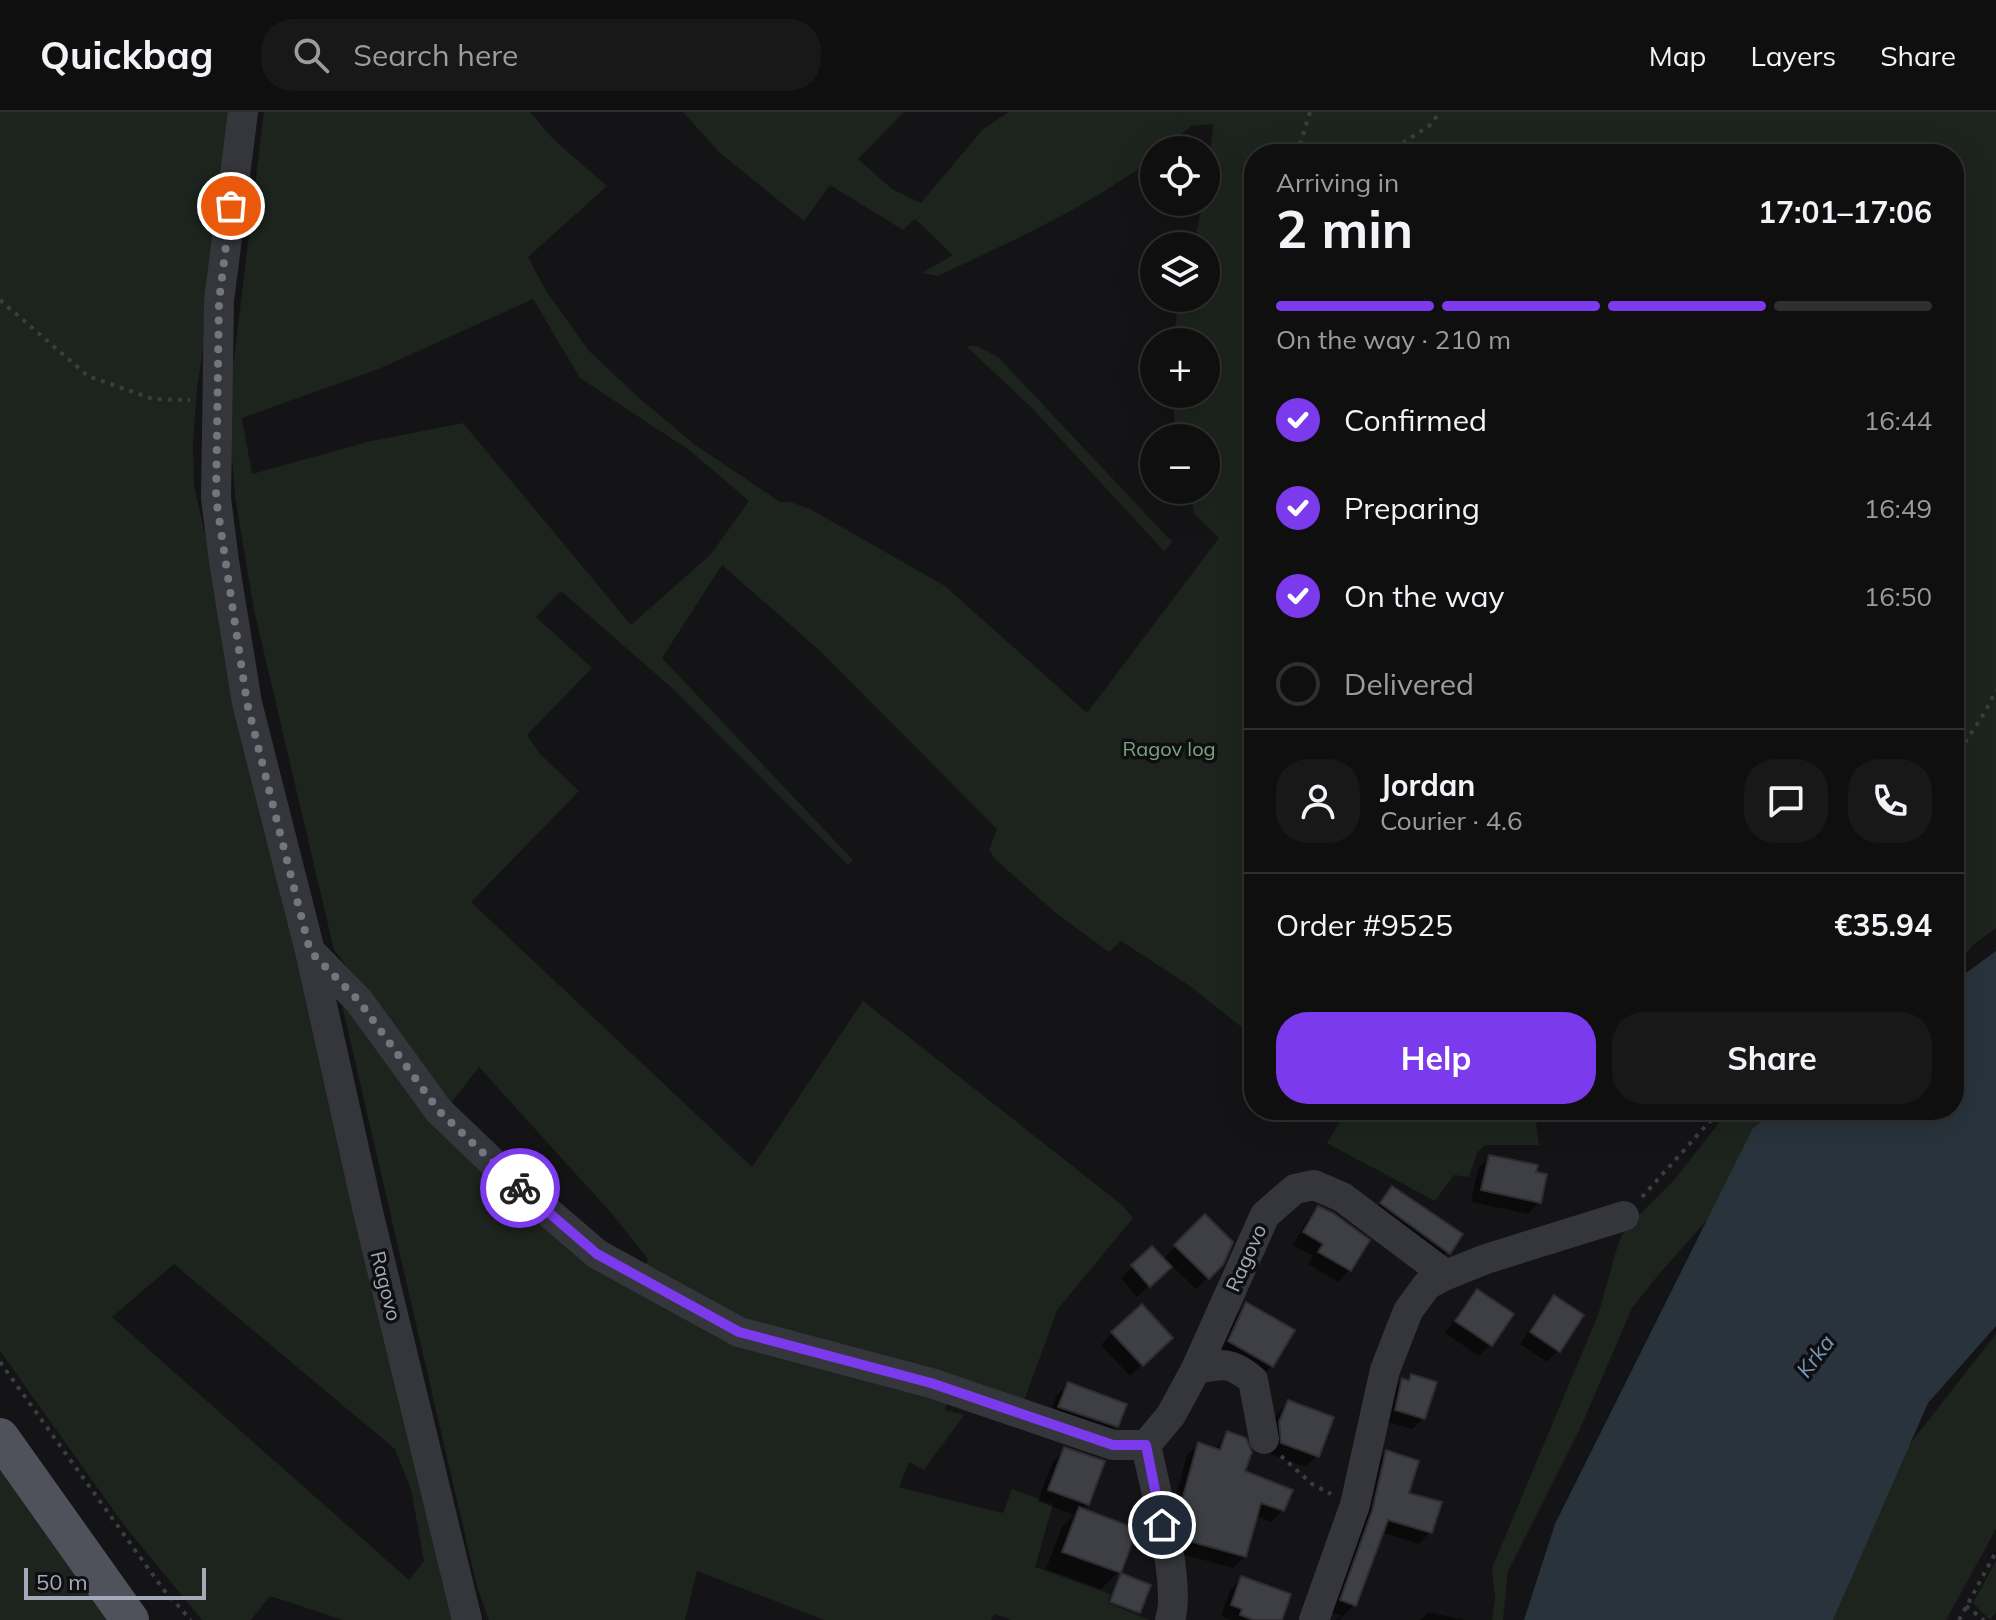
<!DOCTYPE html>
<html lang="en">
<head>
<meta charset="utf-8">
<style>
  body { margin:0; font-family:Mulish,sans-serif; background:#181819; color:#f1f3f6; height:100vh; display:flex; flex-direction:column; font-size:30px; white-space:nowrap }
  * { box-sizing:border-box; margin:0 }
  p { font-size:26px; color:#9b9c9f }
  .icon { flex:none; width:44px; height:44px; fill:none; stroke:currentColor; stroke-width:2; stroke-linecap:round; stroke-linejoin:round }
  .map { position:relative; flex:1; overflow:hidden }
  .details { position:absolute; left:1244px; top:32px; width:720px; height:976px; display:flex; flex-direction:column; background:#0f0f10; border-radius:32px; box-shadow:0 8px 32px #0002,0 0 0 2px #2f2f30 }
  .details>* { flex:none }
  .fabs { position:absolute; left:1140px; top:24px; display:grid; gap:16px }
  .fabs a { display:grid; place-items:center; width:80px; height:80px; border-radius:50%; background:#0f0f10; box-shadow:0 8px 32px #0002,0 0 0 2px #2f2f30; font-size:40px }
  .scale { position:absolute; left:24px; bottom:20px; width:182px; box-sizing:border-box; padding-left:8px; border:4px solid #a4aab8; border-top:0; font-size:22px; line-height:28px; white-space:nowrap; color:#a4aab8; -webkit-text-stroke:6px #0f0f11; paint-order:stroke }
  .pin { position:absolute; display:grid; place-items:center; width:68px; height:68px; color:#fff; margin:-34px; border:4px solid #fff; border-radius:50%; box-shadow:0 2px 8px #0007 }
  .courier { position:absolute; display:grid; place-items:center; width:80px; height:80px; margin:-40px; border:6px solid #7c3aed; border-radius:50%; background:#fff; color:#222; box-shadow:0 2px 10px #0007 }
  .summary em { font-style:normal; font-weight:700 }
  .summary div { display:flex; flex-direction:column-reverse }
  .summary { display:flex; align-items:center; justify-content:space-between; height:136px; padding:0 32px }
  h1 { font-size:52px; font-weight:700; line-height:60px }
  .bar { display:grid; grid-template-columns:repeat(4,1fr); gap:12px 8px; align-content:center; height:96px; padding:0 32px }
  .bar i { height:10px; border-radius:6px; background:#2f2f30 }
  .bar .selected { background:#7c3aed }
  .bar p { grid-column:span 4 }
  .line { display:flex; align-items:center; gap:20px; padding:0 32px; border-top:2px solid #2f2f30 }
  .line div { flex:1 }
  .round { display:grid; place-items:center; flex:none; width:84px; height:84px; border-radius:32px; background:#181819 }
  ol { padding:0 32px; list-style:none }
  li { display:flex; align-items:center; gap:24px; height:88px }
  li p { margin-inline-start:auto }
  li .icon { padding:8px; border-radius:50%; background:#7c3aed; color:#fff; stroke-width:4 }
  li:last-child { color:#9b9c9f }
  li i { width:44px; height:44px; border:4px solid #2f2f30; border-radius:50% }
  .action { display:flex; gap:16px; margin-top:auto; padding:16px 32px }
  .action a { flex:1; height:92px; border-radius:32px; background:#7c3aed; color:#fff; font-size:32px; font-weight:700; line-height:92px; text-align:center }
  .action a+a { background:#181819; color:#f1f3f6 }
  header { display:flex; align-items:center; gap:48px; box-sizing:border-box; height:112px; padding:0 40px; background:#0f0f10; border-bottom:2px solid #2f2f30 }
  header strong { font-size:38px }
  nav { display:flex; gap:44px; margin-inline-start:auto; font-size:28px }
  .search { width:560px; height:72px; background:#181819; display:flex; align-items:center; gap:20px; box-sizing:border-box; padding:0 28px; border-radius:32px; color:#9b9c9f; font-size:30px }
  .map>svg:first-child { display:block }
  .green { fill:#1c241d; fill-rule:evenodd }
  .water { fill:#29333b }
  .shadow { fill:#0007 }
  .building { fill:#3e3f44; stroke:#2e2e32; stroke-width:2 }
  .lines { fill:none; stroke-linecap:round; stroke-linejoin:round }
  .path { stroke:#3a3d42; stroke-width:4; stroke-dasharray:4 6; stroke-linecap:butt }
  .minor { stroke:#34363b; stroke-width:30 }
  .major { stroke:#50525b; stroke-width:38 }
  .done { stroke:#72767f; stroke-width:8; stroke-dasharray:0 14.4 }
  .route { stroke:#7c3aed; stroke-width:10 }
  .labels { text-anchor:middle; stroke-width:7; stroke-linejoin:round; paint-order:stroke }
  .park-label { font-size:20px; fill:#79a47c; stroke:#0f0f11 }
  .street-label { font-size:20px; fill:#a4aab8; stroke:#0f0f11 }
  .water-label { font-size:22px; font-style:italic; fill:#7899b6; stroke:#0f0f11 }
</style>
</head>
<body>
<header>
<strong>Quickbag</strong>
<div class="search"><svg class="icon" aria-label="search" viewBox="0 0 24 24"><circle cx="10" cy="10" r="6"/><path d="M15 15l6 6"/></svg>Search here</div>
<nav><a>Map</a><a>Layers</a><a>Share</a></nav>
</header>
<div class="map">
<svg width="1996" height="1508" viewBox="0 0 1996 1508">
  <rect width="100%" height="100%" fill="#141416"/>
  <g class="green">
    <path d="M0,0H239L197,277L193,330L194,374L452,1508H343L270,1484L251,1508H202L124,1413L0,1239ZM174,1152L395,1337L411,1377L424,1449L409,1468L112,1205Z"/>
    <path d="M264,0H530L553,27L607,74L528,145L546,179L589,239L639,286L694,332L780,390H791L812,398L945,474L1087,601L1219,426L1194,402L1190,378H1206V326H1176L1172,282H1206V230H1173L1179,186H1206V134H1193L1203,90H1206L1213,12L1191,14L1163,38H1154V45C1088,96 1013,128 938,164L922,161L953,143L915,107L903,118L830,73L804,109L720,41L683,0H904L858,47L892,77L921,91L983,17L1009,0H1996V816L1974,832L1954,856V42H1254V925L1190,874L1121,829L1109,840L1057,802L996,748L989,738L997,717L818,537L722,453L662,546L853,748L848,753L672,576L561,479L536,505L592,556L527,623L540,642L579,679L471,790L752,1055L863,889L1122,1093L1133,1106L1057,1198L1023,1292L746,1215L642,1161L648,1147L613,1103L479,955L447,996L395,918L334,838L254,498L235,384L228,296ZM533,187L580,266L689,338L749,389L711,442L631,513L463,311L367,330L252,362L242,306L381,256Z"/>
    <path d="M966,234H977L999,246L1172,430L1164,439L1032,296Z"/>
    <path d="M351,892L603,1153L949,1285L945,1298L964,1303L924,1358L909,1350L899,1375L1003,1401L1012,1377L1053,1392L1035,1455L1110,1482L1108,1491L1150,1508H1011L995,1502L991,1508H824L697,1459L685,1508H489L477,1475L342,893Z"/>
    <path d="M1347,998H1414L1427,1005L1431,998H1576L1536,1010L1539,1033H1485L1477,1041L1469,1065L1454,1063L1435,1089L1327,1031Z"/>
    <path d="M1729,998H1805L1659,1162L1632,1196L1579,1319L1508,1459L1503,1508H1492L1495,1487L1492,1456L1598,1203L1619,1129L1627,1115L1675,1067Z"/>
    <path d="M1996,1222V1417L1946,1508H1833L1902,1342Z"/>
    <path d="M0,1356L113,1508H0Z"/>
    <path d="M1996,1449V1500L1990,1508L1973,1491Z"/>
  </g>
  <path class="water" d="M1996,839V1214L1928,1291L1833,1508H1524L1555,1412L1753,1016L1777,998H1954V870Z"/>
  <g class="shadow">
    <path d="M1490,1045L1534,1061L1539,1090L1528,1102L1471,1090L1478,1056Z"/>
    <path d="M1392,1076L1460,1122L1436,1153L1370,1103Z"/>
    <path d="M1319,1097L1367,1129L1349,1158L1338,1170L1308,1152L1313,1144L1293,1133L1307,1108Z"/>
    <path d="M1205,1105L1221,1152L1196,1177L1171,1153L1137,1185L1121,1166L1152,1137L1162,1148Z"/>
    <path d="M1477,1179L1490,1233L1479,1244L1445,1221L1466,1191Z"/>
    <path d="M1554,1186L1558,1238L1547,1250L1520,1232L1543,1197Z"/>
    <path d="M1247,1192L1272,1254L1260,1265L1218,1241L1235,1204Z"/>
    <path d="M1112,1221L1159,1237L1130,1264L1101,1233Z"/>
    <path d="M1412,1264L1424,1306L1412,1317L1384,1309L1391,1280L1402,1268L1406,1270Z"/>
    <path d="M1068,1272L1116,1314L1105,1325L1048,1307L1056,1284Z"/>
    <path d="M1288,1290L1317,1344L1305,1355L1270,1342L1268,1323L1277,1302Z"/>
    <path d="M1228,1322L1242,1361L1283,1398L1271,1410L1256,1404L1245,1444L1233,1456L1174,1440L1168,1412L1187,1343L1199,1332L1214,1338Z"/>
    <path d="M1065,1338L1087,1392L1081,1398L1119,1460L1101,1477L1046,1457L1062,1415L1074,1403L1038,1389L1053,1349Z"/>
    <path d="M1386,1341L1407,1382L1430,1420L1419,1432L1381,1420L1354,1493L1340,1507L1342,1508H1336L1341,1504L1330,1500L1375,1352Z"/>
    <path d="M1242,1466L1280,1508H1231L1221,1504L1230,1478Z"/>
    <path d="M1428,1500L1465,1508H1420Z"/>
  </g>
  <g class="building">
    <path d="M1489,1043L1538,1053L1536,1060L1547,1062L1541,1091L1481,1078Z"/>
    <path d="M1392,1074L1463,1122L1450,1142L1380,1091Z"/>
    <path d="M1318,1094L1333,1101L1370,1128L1351,1159L1318,1140L1323,1132L1303,1120Z"/>
    <path d="M1205,1102L1233,1130L1223,1153L1209,1167L1174,1133Z"/>
    <path d="M1152,1134L1172,1155L1150,1175L1131,1153Z"/>
    <path d="M1477,1177L1514,1202L1492,1234L1455,1209Z"/>
    <path d="M1554,1183L1584,1203L1560,1240L1530,1220Z"/>
    <path d="M1246,1190L1295,1218L1273,1255L1228,1229Z"/>
    <path d="M1142,1192L1173,1226L1143,1254L1111,1220Z"/>
    <path d="M1411,1262L1437,1270L1425,1307L1395,1298L1402,1266L1409,1269Z"/>
    <path d="M1068,1270L1127,1292L1118,1315L1058,1295Z"/>
    <path d="M1288,1288L1334,1305L1319,1345L1281,1331L1279,1310Z"/>
    <path d="M1227,1319L1246,1326L1252,1340L1245,1359L1293,1378L1284,1399L1261,1391L1246,1445L1185,1428L1179,1399L1198,1330L1220,1338Z"/>
    <path d="M1064,1335L1105,1349L1089,1393L1048,1378Z"/>
    <path d="M1386,1338L1419,1349L1409,1381L1442,1390L1432,1421L1388,1408L1356,1494L1340,1488L1372,1399Z"/>
    <path d="M1079,1395L1137,1417L1121,1461L1062,1440Z"/>
    <path d="M1121,1461L1151,1473L1140,1501L1110,1490Z"/>
    <path d="M1241,1464L1291,1482L1282,1508H1254L1240,1503L1242,1497L1231,1493Z"/>
  </g>
  <g class="lines">
    <g class="path">
      <path d="M1297,42L1310,0"/>
      <path d="M1386,42L1429,14L1440,0"/>
      <path d="M0,188L88,264L153,287L190,288"/>
      <path d="M1954,647L1985,600L1996,578"/>
      <path d="M1642,1085L1720,998"/>
      <path d="M0,1250L163,1477L191,1508"/>
      <path d="M1281,1344L1312,1372L1331,1382"/>
      <path d="M1966,1494L1984,1508"/>
      <path d="M1959,1508L1996,1440"/>
    </g>
    <g class="minor">
      <path d="M243,0L219,189L216,386L224,449L247,591L310,839L369,1104L467,1508"/>
      <path d="M310,839L359,889L439,999L512,1069L597,1142L739,1220L931,1271L1113,1333H1146L1171,1303L1196,1257L1265,1103L1295,1077L1314,1073L1342,1085L1446,1163"/>
      <path d="M1196,1257C1225,1251 1230,1250 1253,1268L1264,1327"/>
      <path d="M1146,1333C1154,1373 1182,1473 1170,1508"/>
      <path d="M1314,1508L1355,1393L1385,1258L1408,1199L1427,1173L1446,1163L1486,1147L1624,1104"/>
    </g>
    <path class="major" d="M0,1325L130,1508"/>
  </g>
  <g class="lines">
    <path class="done" d="M231,94L219,189L216,386L247,591L310,839L359,889L439,999L520,1076"/>
    <path class="route" d="M520,1076L597,1142L739,1220L931,1271L1113,1333H1146L1162,1413"/>
  </g>
  <g class="labels">
    <g class="park-label">
      <text x="1169" y="644">Ragov log</text>
    </g>
    <g class="street-label">
      <text transform="translate(1246 1146) rotate(-66)" y="7">Ragovo</text>
      <text transform="translate(386 1174) rotate(76)" y="7">Ragovo</text>
    </g>
    <g class="water-label">
      <text transform="translate(1815 1244) rotate(-53)" y="8">Krka</text>
    </g>
  </g>
</svg>
<div class="fabs">
<a><svg class="icon" aria-label="locate" viewBox="0 0 24 24"><circle cx="12" cy="12" r="6"/><path d="M12 2v4M12 18v4M2 12h4M18 12h4"/></svg></a>
<a><svg class="icon" aria-label="layers" viewBox="0 0 24 24"><path d="M12 4l9 5-9 5-9-5zM3 14l9 5 9-5"/></svg></a>
<a>+</a>
<a>−</a>
</div>
<div class="scale">50 m</div>
<div class="pin" style="left:231px;top:94px;background:#ea580c"><svg class="icon" aria-label="bag" viewBox="0 0 24 24"><path d="M5 8h14l-1 12H6zM9 8a3 3 0 0 1 6 0"/></svg></div>
<div class="pin" style="left:1162px;top:1413px;background:#1f2937"><svg class="icon" aria-label="home" viewBox="0 0 24 24"><path d="M3 11l9-7 9 7M6 9v11h12V9"/></svg></div>
<div class="courier" style="left:520px;top:1076px"><svg class="icon" aria-label="bike" viewBox="0 0 24 24"><circle cx="6" cy="16" r="4"/><circle cx="18" cy="16" r="4"/><path d="M6 16l4-8h5l3 8M10 8l3 8H6M13 5h3"/></svg></div>
<section class="details">
<div class="summary"><div><h1>2 min</h1><p>Arriving in</p></div><em>17:01–17:06</em></div>
<div class="bar"><i class="selected"></i><i class="selected"></i><i class="selected"></i><i></i><p>On the way · 210 m</p></div>
<ol>
<li><svg class="icon" aria-label="check" viewBox="0 0 24 24"><path d="M5 12l5 5 9-10"/></svg>Confirmed<p>16:44</p></li>
<li><svg class="icon" aria-label="check" viewBox="0 0 24 24"><path d="M5 12l5 5 9-10"/></svg>Preparing<p>16:49</p></li>
<li><svg class="icon" aria-label="check" viewBox="0 0 24 24"><path d="M5 12l5 5 9-10"/></svg>On the way<p>16:50</p></li>
<li><i></i>Delivered</li>
</ol>
<div class="line" style="height:144px"><a class="round"><svg class="icon" aria-label="person" viewBox="0 0 24 24"><circle cx="12" cy="8" r="4"/><path d="M4 21q1-7 8-7t8 7"/></svg></a><div><b>Jordan</b><p>Courier · 4.6</p></div><a class="round"><svg class="icon" aria-label="chat" viewBox="0 0 24 24"><path d="M4 5h16v11H9l-5 4z"/></svg></a><a class="round"><svg class="icon" aria-label="phone" viewBox="0 0 24 24"><path d="M5 4h4l2 5-3 2q2 4 5 5l2-3 5 2v4C11 20 4 13 5 4z"/></svg></a></div>
<div class="line" style="height:104px"><div>Order #9525</div><b>€35.94</b></div>
<div class="action"><a>Help</a><a>Share</a></div>
</section>
</div>
</body>
</html>
